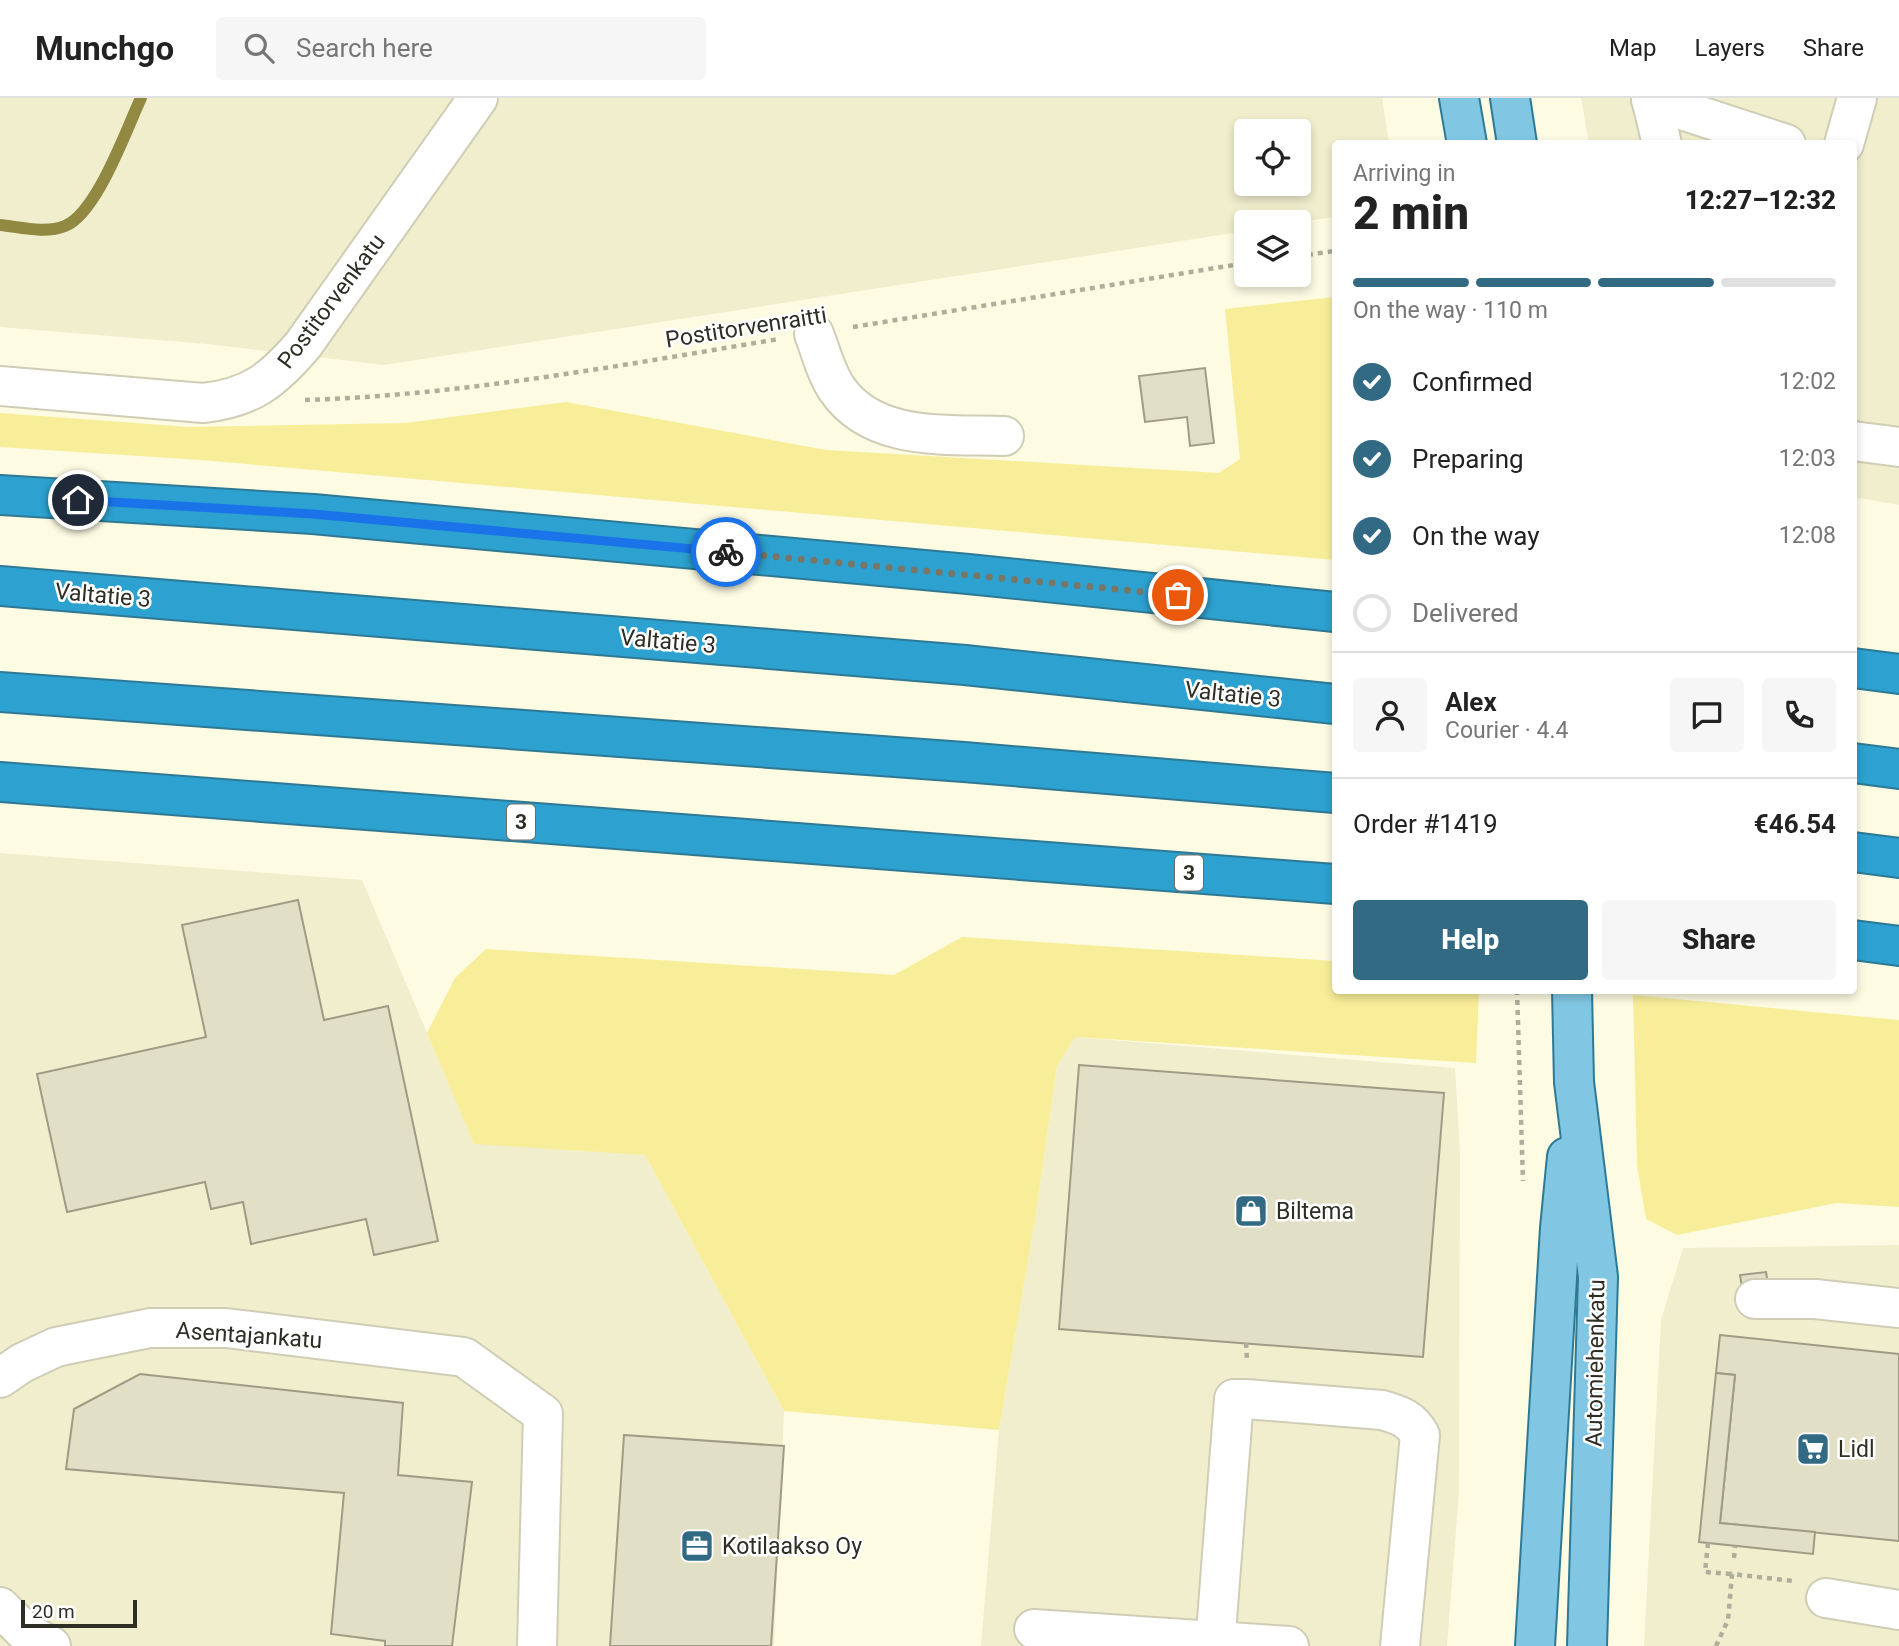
<!DOCTYPE html>
<html lang="en">
<head>
<meta charset="utf-8">
<style>
  body { margin:0; font-family:Roboto,sans-serif; background:#f6f6f6; color:#222; height:100vh; display:flex; flex-direction:column; font-size:26px; white-space:nowrap }
  * { box-sizing:border-box; margin:0 }
  p { font-size:23px; color:#767676 }
  .icon { flex:none; width:38px; height:38px; fill:none; stroke:currentColor; stroke-width:2; stroke-linecap:round; stroke-linejoin:round }
  .map { position:relative; flex:1; overflow:hidden }
  .sheet { position:absolute; left:1332px; top:42px; width:525px; height:854px; display:flex; flex-direction:column; background:#fff; border-radius:7px; box-shadow:0 4px 10px #0003 }
  .sheet>* { flex:none }
  .tools { position:absolute; left:1234px; top:21px; display:grid; gap:14px }
  .tools a { display:grid; place-items:center; width:77px; height:77px; border-radius:7px; background:#fff; box-shadow:0 4px 10px #0003; font-size:35px }
  .scale { position:absolute; left:21px; bottom:18px; width:116px; box-sizing:border-box; padding-left:7px; border:4px solid #2f2e25; border-top:0; font-size:19px; line-height:24px; white-space:nowrap; color:#2f2e25; -webkit-text-stroke:5px #fff; paint-order:stroke }
  .pin { position:absolute; display:grid; place-items:center; width:60px; height:60px; color:#fff; margin:-30px; border:4px solid #fff; border-radius:50%; box-shadow:0 2px 7px #0007 }
  .courier { position:absolute; display:grid; place-items:center; width:70px; height:70px; margin:-35px; border:5px solid #1a73e8; border-radius:50%; background:#fff; color:#222; box-shadow:0 2px 9px #0007 }
  .head em { font-style:normal; font-weight:800 }
  .head div { display:flex; flex-direction:column-reverse }
  .head { display:flex; align-items:center; justify-content:space-between; height:119px; padding:0 21px }
  h1 { font-size:46px; font-weight:800; line-height:52px }
  .bar { display:grid; grid-template-columns:repeat(4,1fr); gap:10px 7px; align-content:center; height:84px; padding:0 21px }
  .bar i { height:9px; border-radius:5px; background:#e0e0e0 }
  .bar .active { background:#326a84 }
  .bar p { grid-column:span 4 }
  .line { display:flex; align-items:center; gap:18px; padding:0 21px; border-top:2px solid #e0e0e0 }
  .line div { flex:1 }
  .round { display:grid; place-items:center; flex:none; width:74px; height:74px; border-radius:7px; background:#f6f6f6 }
  ol { padding:0 21px; list-style:none }
  li { display:flex; align-items:center; gap:21px; height:77px }
  li p { margin-inline-start:auto }
  li .icon { padding:7px; border-radius:50%; background:#326a84; color:#fff; stroke-width:4 }
  li:last-child { color:#767676 }
  li i { width:38px; height:38px; border:4px solid #e0e0e0; border-radius:50% }
  .action { display:flex; gap:14px; margin-top:auto; padding:14px 21px }
  .action a { flex:1; height:80px; border-radius:7px; background:#326a84; color:#fff; font-size:28px; font-weight:800; line-height:80px; text-align:center }
  .action a+a { background:#f6f6f6; color:#222 }
  header { display:flex; align-items:center; gap:42px; box-sizing:border-box; height:98px; padding:0 35px; background:#fff; border-bottom:2px solid #e0e0e0 }
  header strong { font-size:33px }
  nav { display:flex; gap:38px; margin-inline-start:auto; font-size:24px }
  .search { width:490px; height:63px; background:#f6f6f6; display:flex; align-items:center; gap:18px; box-sizing:border-box; padding:0 24px; border-radius:7px; color:#767676; font-size:26px }
  .map>svg:first-child { display:block }
  .built { fill:#f1eece; fill-rule:evenodd }
  .green { fill:#f8ee99 }
  .lines { fill:none; stroke-linecap:round; stroke-linejoin:round }
  .stream { stroke:#918841; stroke-width:12 }
  .building { fill:#e2dfc7; stroke:#9f9c85; stroke-width:2 }
  .minor-casing { stroke:#cfcdb5; stroke-width:42 }
  .major-casing { stroke:#2e7994; stroke-width:42 }
  .highway-casing { stroke:#2e7994; stroke-width:42 }
  .path { stroke:#afae9b; stroke-width:4.5; stroke-dasharray:5 5; stroke-linecap:butt }
  .minor { stroke:#fff; stroke-width:38 }
  .major { stroke:#81c7e3; stroke-width:38 }
  .highway { stroke:#2da1d0; stroke-width:38 }
  .done { stroke:#777667; stroke-width:7; stroke-dasharray:0 12.6 }
  .route { stroke:#1a73e8; stroke-width:9 }
  .labels { text-anchor:middle; stroke-width:5; stroke-linejoin:round; paint-order:stroke }
  .shield { fill:#fff; stroke:#6d6d66; stroke-width:2 }
  .shield-label { font-size:21px; font-weight:bold; fill:#2f2e25 }
  .street-label { font-size:23px; fill:#2f2e25; stroke:#fff }
  .poi-label { font-size:23px; fill:#2f2e25; stroke:#fff; text-anchor:start }
</style>
</head>
<body>
<header>
<strong>Munchgo</strong>
<div class="search"><svg class="icon" aria-label="search" viewBox="0 0 24 24"><circle cx="10" cy="10" r="6"/><path d="M15 15l6 6"/></svg>Search here</div>
<nav><a>Map</a><a>Layers</a><a>Share</a></nav>
</header>
<div class="map">
<svg width="1899" height="1548" viewBox="0 0 1899 1548">
  <rect width="100%" height="100%" fill="#fdfbe2"/>
  <g class="built">
    <path d="M0,0H1382L1389,45L1335,46V119L1299,124H1246V133L384,267L207,246L0,229ZM1246,33H1298V86H1246Z"/>
    <path d="M1581,0H1899V407L1853,399V46L1589,45Z"/>
    <path d="M0,755L362,782L474,1045L645,1057L784,1313L774,1548H0Z"/>
    <path d="M1075,939L1455,970L1460,1054L1459,1394L1447,1548H981L999,1332L1035,1122L1057,968Z"/>
    <path d="M1899,1147V1548H1644L1661,1222L1683,1150Z"/>
  </g>
  <g class="green">
    <path d="M1335,199V462L201,362L0,349V315L189,329L406,325L566,304L826,352L1219,375L1240,361L1225,211Z"/>
    <path d="M962,839L1335,863V892L1479,893L1476,965L1075,939L1057,968L1035,1122L999,1332L784,1313L645,1057L474,1046L427,935L455,880L486,851L894,877Z"/>
    <path d="M1633,897L1899,922V1109L1836,1105L1677,1137L1646,1121L1637,1067Z"/>
  </g>
  <g class="lines">
    <path class="stream" d="M0,127C20,129 45,136 65,128C97,115 126,32 141,0"/>
  </g>
  <g class="building">
    <path d="M1205,270L1214,345L1190,348L1187,319L1145,324L1139,278Z"/>
    <path d="M298,802L324,922L388,908L438,1143L374,1157L366,1121L251,1146L243,1104L211,1111L205,1084L67,1114L37,976L206,939L182,827Z"/>
    <path d="M1079,967L1444,995L1423,1259L1059,1231Z"/>
    <path d="M1766,1174L1769,1193L1743,1196L1740,1177Z"/>
    <path d="M1720,1237L1899,1256V1443L1720,1425L1735,1277L1716,1275Z"/>
    <path d="M1716,1275L1735,1277L1720,1425L1815,1434L1813,1456L1699,1444Z"/>
    <path d="M140,1276L403,1305L398,1377L472,1384L452,1548H385V1543L331,1536L344,1395L66,1371L74,1311Z"/>
    <path d="M624,1337L784,1348L771,1548H610Z"/>
  </g>
  <g class="lines">
    <defs>
      <g id="minor">
        <path d="M1651,0L1662,46"/>
        <path d="M1651,2L1786,46"/>
        <path d="M1844,46L1857,0"/>
        <path d="M814,236C821,254 826,275 837,291C873,344 947,336 1004,338"/>
        <path d="M0,288L203,305C251,300 273,282 303,247L478,0"/>
        <path d="M1853,343L1899,349"/>
        <path d="M1755,1201H1815L1899,1210"/>
        <path d="M0,1280L22,1265L56,1249L150,1230H226L464,1259L543,1316L537,1548"/>
        <path d="M1826,1500L1899,1512"/>
        <path d="M0,1509L25,1534L51,1548"/>
        <path d="M1034,1531L1289,1548"/>
        <path d="M1215,1548L1234,1301H1246L1382,1312C1400,1317 1411,1321 1420,1337L1400,1548"/>
      </g>
      <g id="major">
        <path d="M1459,0L1467,46"/>
        <path d="M1510,0L1517,46"/>
        <path d="M1572,892L1574,984L1598,1179L1587,1548"/>
        <path d="M1535,1548L1560,1130L1567,1059"/>
      </g>
      <g id="highway">
        <path d="M0,397L313,416L968,476L1335,514"/>
        <path d="M0,488L965,567L1335,606"/>
        <path d="M1853,570L1899,576"/>
        <path d="M0,594L964,664L1335,695"/>
        <path d="M1853,665L1899,671"/>
        <path d="M0,684L1335,786"/>
        <path d="M1853,754L1899,760"/>
        <path d="M1853,842L1899,848"/>
      </g>
    </defs>
    <use href="#minor" class="minor-casing"/>
    <use href="#major" class="major-casing"/>
    <use href="#highway" class="highway-casing"/>
    <g class="path">
      <path d="M1298,158L1335,153"/>
      <path d="M853,229L1246,165"/>
      <path d="M305,302C464,297 622,267 779,241"/>
      <path d="M1517,892L1523,1083"/>
      <path d="M1246,1245L1247,1262"/>
      <path d="M1708,1445L1705,1474L1732,1476"/>
      <path d="M1734,1460L1735,1448"/>
      <path d="M1716,1548L1728,1522L1732,1476L1793,1483"/>
    </g>
    <use href="#minor" class="minor"/>
    <use href="#major" class="major"/>
    <use href="#highway" class="highway"/>
  </g>
  <g class="lines">
    <path class="done" d="M726,454L1178,497"/>
    <path class="route" d="M78,402L313,416L726,454"/>
  </g>
  <defs>
    <symbol id="shop-square" viewBox="-11 -11 22 22"><rect x="-9" y="-9" width="18" height="18" rx="4" fill="#326a84" stroke="#fff"/><path d="M-5-2.5h2.3a2.7 3.5 0 0 1 5.4 0H5L5.5 6h-11ZM-1.5-2.5h3a1.5 2.3 0 0 0-3 0Z" fill="#fff"/></symbol>
    <symbol id="supermarket-square" viewBox="-11 -11 22 22"><rect x="-9" y="-9" width="18" height="18" rx="4" fill="#326a84" stroke="#fff"/><path d="M-6-5.5h2.5l.6 2H6L4.5 2H-2.5L-4.4-4H-6ZM-1.5 3.2a1.3 1.3 0 1 0 .1 0ZM3 3.2a1.3 1.3 0 1 0 .1 0Z" fill="#fff"/></symbol>
    <symbol id="office-square" viewBox="-11 -11 22 22"><rect x="-9" y="-9" width="18" height="18" rx="4" fill="#326a84" stroke="#fff"/><path d="M-6-3h4V-5.5h4V-3h4V5H-6ZM-1-4.5V-3h2v-1.5ZM-6 0V1H6V0Z" fill="#fff"/></symbol>
  </defs>
  <g fill-rule="evenodd">
    <use href="#shop-square" x="1232" y="1094" width="38" height="38"/>
    <use href="#supermarket-square" x="1794" y="1332" width="38" height="38"/>
    <use href="#office-square" x="678" y="1429" width="38" height="38"/>
  </g>
  <g class="labels">
    <g class="shield">
      <rect x="507" y="706.5" width="28" height="35" rx="5"/>
      <rect x="1175" y="757.5" width="28" height="35" rx="5"/>
    </g>
    <g class="shield-label">
      <text x="521" y="731">3</text>
      <text x="1189" y="782">3</text>
    </g>
    <g class="street-label">
      <text transform="translate(331 203) rotate(-53)" y="8">Postitorvenkatu</text>
      <text transform="translate(746 229) rotate(-9)" y="8">Postitorvenraitti</text>
      <text transform="translate(103 497) rotate(5)" y="8">Valtatie 3</text>
      <text transform="translate(668 543) rotate(5)" y="8">Valtatie 3</text>
      <text transform="translate(1233 596) rotate(6)" y="8">Valtatie 3</text>
      <text transform="translate(249 1237) rotate(4)" y="8">Asentajankatu</text>
      <text transform="translate(1595 1265) rotate(-89)" y="8">Automiehenkatu</text>
    </g>
    <g class="poi-label">
      <text x="1276" y="1121">Biltema</text>
      <text x="1838" y="1359">Lidl</text>
      <text x="722" y="1456">Kotilaakso Oy</text>
    </g>
  </g>
</svg>
<div class="tools">
<a><svg class="icon" aria-label="locate" viewBox="0 0 24 24"><circle cx="12" cy="12" r="6"/><path d="M12 2v4M12 18v4M2 12h4M18 12h4"/></svg></a>
<a><svg class="icon" aria-label="layers" viewBox="0 0 24 24"><path d="M12 4l9 5-9 5-9-5zM3 14l9 5 9-5"/></svg></a>
</div>
<div class="scale">20 m</div>
<div class="pin" style="left:1178px;top:497px;background:#ea580c"><svg class="icon" aria-label="bag" viewBox="0 0 24 24"><path d="M5 8h14l-1 12H6zM9 8a3 3 0 0 1 6 0"/></svg></div>
<div class="pin" style="left:78px;top:402px;background:#1f2937"><svg class="icon" aria-label="home" viewBox="0 0 24 24"><path d="M3 11l9-7 9 7M6 9v11h12V9"/></svg></div>
<div class="courier" style="left:726px;top:454px"><svg class="icon" aria-label="bike" viewBox="0 0 24 24"><circle cx="6" cy="16" r="4"/><circle cx="18" cy="16" r="4"/><path d="M6 16l4-8h5l3 8M10 8l3 8H6M13 5h3"/></svg></div>
<section class="sheet">
<div class="head"><div><h1>2 min</h1><p>Arriving in</p></div><em>12:27–12:32</em></div>
<div class="bar"><i class="active"></i><i class="active"></i><i class="active"></i><i></i><p>On the way · 110 m</p></div>
<ol>
<li><svg class="icon" aria-label="check" viewBox="0 0 24 24"><path d="M5 12l5 5 9-10"/></svg>Confirmed<p>12:02</p></li>
<li><svg class="icon" aria-label="check" viewBox="0 0 24 24"><path d="M5 12l5 5 9-10"/></svg>Preparing<p>12:03</p></li>
<li><svg class="icon" aria-label="check" viewBox="0 0 24 24"><path d="M5 12l5 5 9-10"/></svg>On the way<p>12:08</p></li>
<li><i></i>Delivered</li>
</ol>
<div class="line" style="height:126px"><a class="round"><svg class="icon" aria-label="person" viewBox="0 0 24 24"><circle cx="12" cy="8" r="4"/><path d="M4 21q1-7 8-7t8 7"/></svg></a><div><b>Alex</b><p>Courier · 4.4</p></div><a class="round"><svg class="icon" aria-label="chat" viewBox="0 0 24 24"><path d="M4 5h16v11H9l-5 4z"/></svg></a><a class="round"><svg class="icon" aria-label="phone" viewBox="0 0 24 24"><path d="M5 4h4l2 5-3 2q2 4 5 5l2-3 5 2v4C11 20 4 13 5 4z"/></svg></a></div>
<div class="line" style="height:91px"><div>Order #1419</div><b>€46.54</b></div>
<div class="action"><a>Help</a><a>Share</a></div>
</section>
</div>
</body>
</html>
